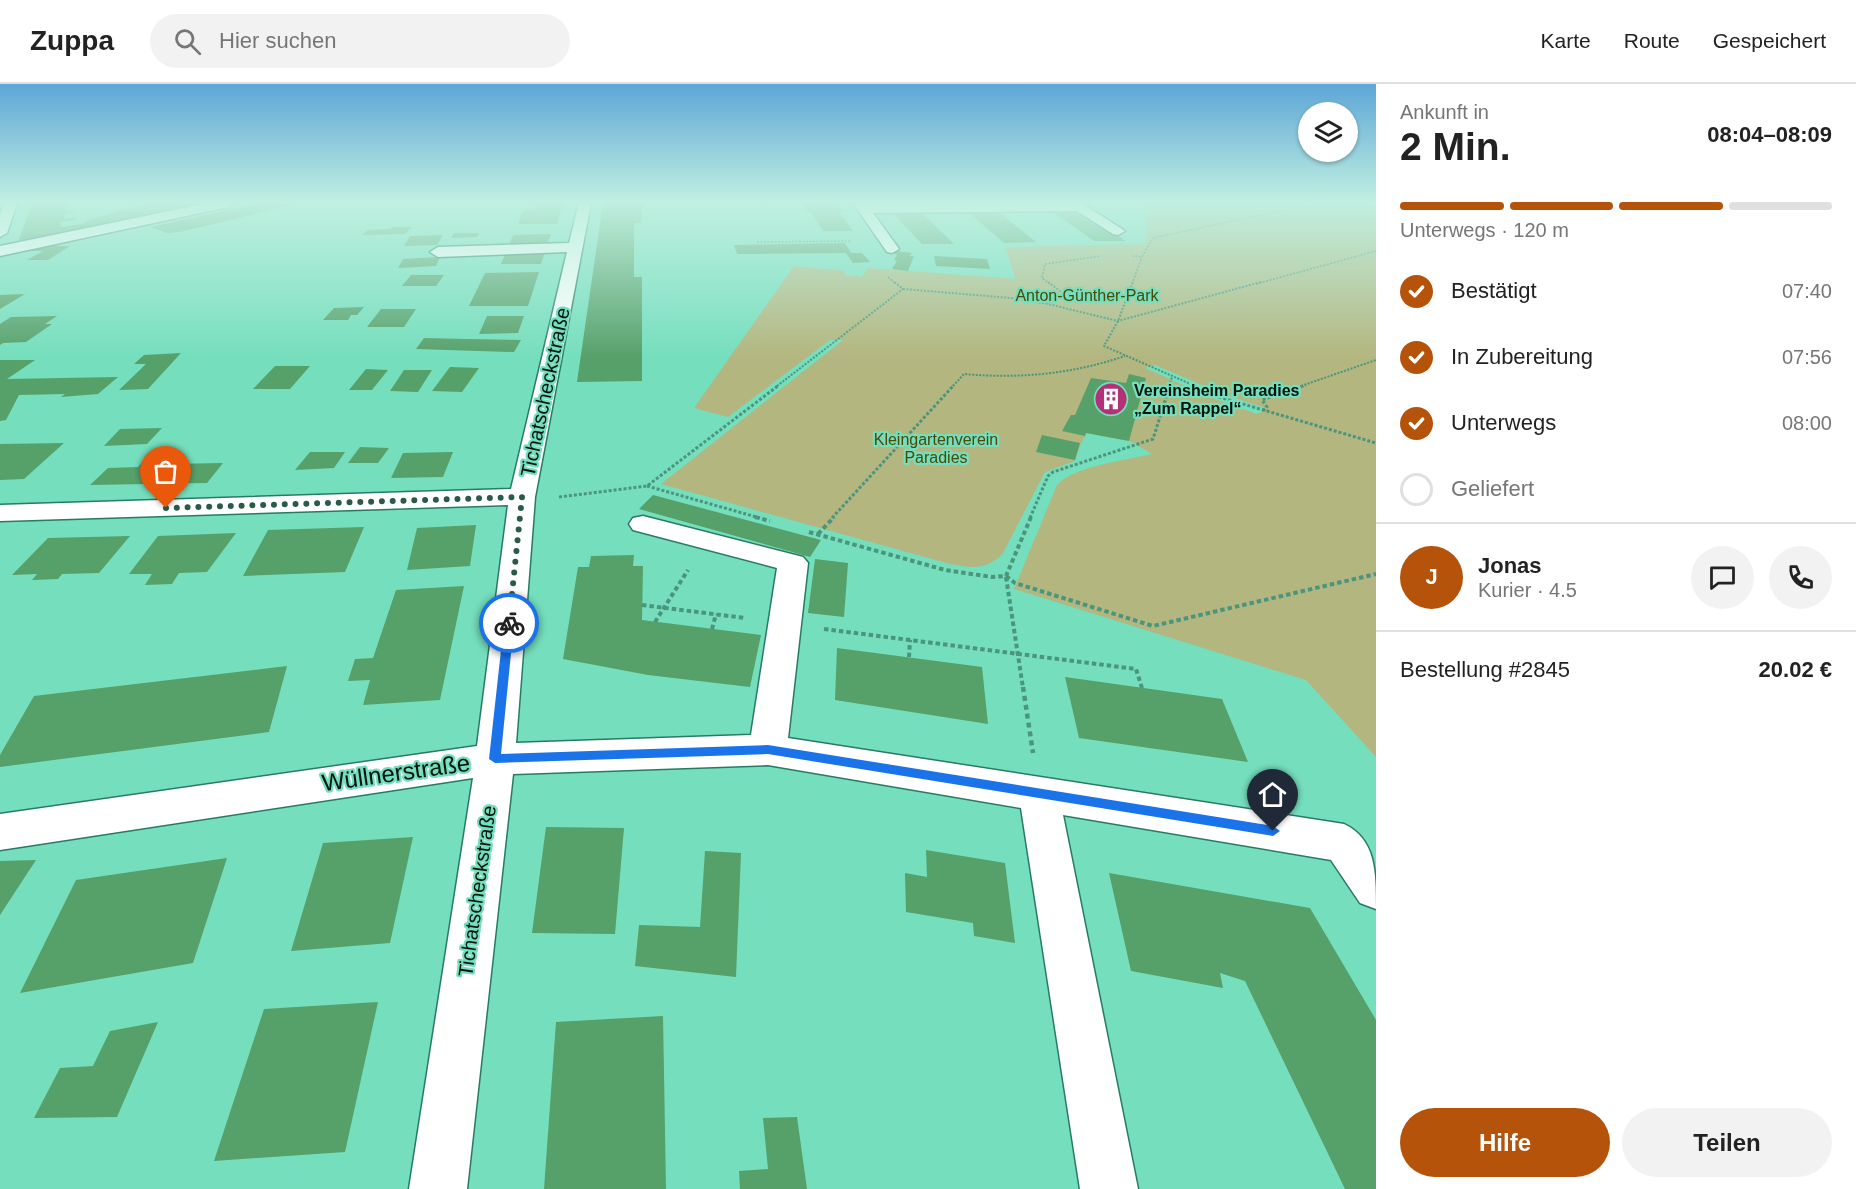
<!DOCTYPE html>
<html lang="de">
<head>
<meta charset="utf-8">
<style>
  body { margin:0; font-family:Arial,sans-serif; background:#f2f2f2; color:#222; height:100vh; display:flex; flex-direction:column; font-size:22px; white-space:nowrap }
  * { box-sizing:border-box; margin:0 }
  p { font-size:20px; color:#767676 }
  .icon { flex:none; width:33px; height:33px; fill:none; stroke:currentColor; stroke-width:2; stroke-linecap:round; stroke-linejoin:round }
  .map { position:relative; flex:1; overflow:hidden }
  .panel { display:flex; flex-direction:column; background:#fff; width:480px }
  .panel>* { flex:none }
  .tools { position:absolute; left:1298px; top:18px; display:grid; gap:12px }
  .tools a { display:grid; place-items:center; width:60px; height:60px; border-radius:50%; background:#fff; box-shadow:0 2px 4px #0004; font-size:30px }
  .pin { position:absolute; display:grid; place-items:center; width:51px; height:51px; color:#fff; margin:-62px -26px; border-radius:50% 50% 50% 0; rotate:-45deg; box-shadow:0 0 6px #0007 }
  .pin .icon { rotate:45deg }
  .courier { position:absolute; display:grid; place-items:center; width:60px; height:60px; margin:-30px; border:4px solid #1a73e8; border-radius:50%; background:#fff; color:#222; box-shadow:0 2px 8px #0007 }
  .headline em { font-style:normal; font-weight:700 }
  .headline div { display:flex; flex-direction:column-reverse }
  .headline { display:flex; align-items:center; justify-content:space-between; height:102px; padding:0 24px }
  h1 { font-size:39px; font-weight:700; line-height:45px }
  .bar { display:grid; grid-template-columns:repeat(4,1fr); gap:9px 6px; align-content:center; height:72px; padding:0 24px }
  .bar i { height:8px; border-radius:4px; background:#e0e0e0 }
  .bar .current { background:#b45309 }
  .bar p { grid-column:span 4 }
  .line { display:flex; align-items:center; gap:15px; padding:0 24px; border-top:2px solid #e0e0e0 }
  .line div { flex:1 }
  .round { display:grid; place-items:center; flex:none; width:63px; height:63px; border-radius:32px; background:#f2f2f2 }
  ol { padding:0 24px; list-style:none }
  li { display:flex; align-items:center; gap:18px; height:66px }
  li p { margin-inline-start:auto }
  li .icon { padding:6px; border-radius:50%; background:#b45309; color:#fff; stroke-width:4 }
  li:last-child { color:#767676 }
  li i { width:33px; height:33px; border:3px solid #e0e0e0; border-radius:50% }
  .primary-button { display:flex; gap:12px; margin-top:auto; padding:12px 24px }
  .primary-button a { flex:1; height:69px; border-radius:36px; background:#b45309; color:#fff; font-size:24px; font-weight:700; line-height:69px; text-align:center }
  .primary-button a+a { background:#f2f2f2; color:#222 }
  header { display:flex; align-items:center; gap:36px; box-sizing:border-box; height:84px; padding:0 30px; background:#fff; border-bottom:2px solid #e0e0e0 }
  header strong { font-size:28px }
  nav { display:flex; gap:33px; margin-inline-start:auto; font-size:21px }
  .search { width:420px; height:54px; background:#f2f2f2; display:flex; align-items:center; gap:15px; box-sizing:border-box; padding:0 21px; border-radius:33px; color:#767676; font-size:22px }
  main { display:flex; flex:1; min-height:0 }
  .map>svg:first-child { display:block }
  .green { fill:#b3b67f; fill-rule:evenodd }
  .building { fill:#56a06a }
  .lines { fill:none; stroke-linecap:round; stroke-linejoin:round }
  .minor-casing { stroke:#277b64; stroke-width:3 }
  .path-far4 { stroke:#4b957d; stroke-width:1.5; stroke-dasharray:2 1.5; stroke-linecap:butt }
  .path-far3 { stroke:#4b957d; stroke-width:2; stroke-dasharray:2 1.5; stroke-linecap:butt }
  .path-far2 { stroke:#4b957d; stroke-width:3; stroke-dasharray:3 2; stroke-linecap:butt }
  .path-far1 { stroke:#4b957d; stroke-width:4; stroke-dasharray:4.5 3; stroke-linecap:butt }
  .path { stroke:#4b957d; stroke-width:4.5; stroke-dasharray:5 4; stroke-linecap:butt }
  .minor { fill:#fff; fill-rule:evenodd }
  .route { fill:#1a73e8 }
  .done { stroke:#295a4a; stroke-width:6; stroke-dasharray:0 10.8 }
  .labels { text-anchor:middle; stroke-width:4.5; stroke-linejoin:round; paint-order:stroke }
  .far-park-label { font-size:16px; fill:#494a08; stroke:#75debd }
  .far-poi-label { font-size:16px; font-weight:bold; fill:#00130c; stroke:#75debd; text-anchor:start }
  .street-label { font-size:20px; fill:#00130c; stroke:#75debd }
  .near-street-label { font-size:24px; fill:#00130c; stroke:#75debd }
</style>
</head>
<body>
<header>
<strong>Zuppa</strong>
<div class="search"><svg class="icon" aria-label="search" viewBox="0 0 24 24"><circle cx="10" cy="10" r="6"/><path d="M15 15l6 6"/></svg>Hier suchen</div>
<nav><a>Karte</a><a>Route</a><a>Gespeichert</a></nav>
</header>
<main>
<div class="map">
<svg width="1376" height="1105" viewBox="0 0 1376 1105">
  <rect width="100%" height="100%" fill="#75debd"/>
  <path class="green" d="M1147,119H1376V673L1306,596L1014,505L1057,401C1074,382 1127,376 1152,370L1130,357L1087,349L1081,359L1075,377L1045,388L1002,471C984,486 973,484 950,480L661,400L843,256H830L728,333L694,324L794,182L846,187L844,191L862,193L868,184L1016,195L1005,163L1146,160ZM1155,281L1228,312L1263,323V327L1257,330L1215,315L1145,284Z"/>
  <g class="building">
    <path d="M32,119H71L66,121V127L73,126V129L65,130L64,135L76,133V136L60,138L61,143L87,139L84,138L91,137L87,136L150,119L195,120L31,156H19Z"/>
    <path d="M258,119L296,120L180,148L167,149L151,143Z"/>
    <path d="M537,119H563L557,140H518L524,125H534Z"/>
    <path d="M603,119H643L641,139H634V193H642V297L577,298Z"/>
    <path d="M802,119H837L843,128H839L853,147H823L811,128H808Z"/>
    <path d="M996,126L1036,158L1004,159L967,127Z"/>
    <path d="M1050,126H1078L1126,157H1094Z"/>
    <path d="M892,128H921L954,160H922Z"/>
    <path d="M393,143H412L405,150L362,151L368,146L390,145Z"/>
    <path d="M454,149H479L477,153L451,154Z"/>
    <path d="M542,150H551L547,161H509L513,151Z"/>
    <path d="M443,151L437,161L404,162L410,152Z"/>
    <path d="M845,159L851,169H862L870,178L853,179L846,169L737,170L734,161Z"/>
    <path d="M56,160L51,162H70L48,176H27L43,167H21Z"/>
    <path d="M896,167L912,169L910,172H914L908,187L892,185L897,177L894,176L897,170H894Z"/>
    <path d="M545,168L541,180H501L506,169Z"/>
    <path d="M934,172L987,175L990,185L936,182Z"/>
    <path d="M440,173L436,182L398,184L403,175Z"/>
    <path d="M539,188L528,222H469L485,189Z"/>
    <path d="M411,191H444L436,202H402Z"/>
    <path d="M25,210L0,225V211Z"/>
    <path d="M364,223L357,231H351L348,236H323L334,224Z"/>
    <path d="M381,225H416L404,243H367Z"/>
    <path d="M57,232L45,240H52L26,258L3,259L0,261V240L11,233Z"/>
    <path d="M487,232H524L518,249L479,250Z"/>
    <path d="M424,254L468,255L521,256L514,268L416,265Z"/>
    <path d="M181,269L148,305L119,306L146,280H134L144,271Z"/>
    <path d="M0,276H35L7,295L118,293L98,310L61,313L65,310L19,311L6,336L0,337Z"/>
    <path d="M275,282H310L290,305H253Z"/>
    <path d="M450,283L479,284L462,308L432,307Z"/>
    <path d="M366,285L388,286L372,306H349Z"/>
    <path d="M404,286H432L418,308L390,307Z"/>
    <path d="M1129,290L1146,294L1129,357L1086,349L1085,352L1062,347L1071,331H1075L1091,294L1126,299Z"/>
    <path d="M162,344L147,360L104,362L120,345Z"/>
    <path d="M1042,351L1080,359L1075,376L1036,368Z"/>
    <path d="M64,359L24,395L0,396V360Z"/>
    <path d="M360,363L389,364L378,379H348Z"/>
    <path d="M310,368H345L334,384L295,386Z"/>
    <path d="M453,368L443,393L391,394L403,369Z"/>
    <path d="M176,374L170,380L223,379L207,399L90,401L108,384L138,383L145,375Z"/>
    <path d="M653,411L821,456L810,473L639,425Z"/>
    <path d="M476,441L470,482L407,486L417,444Z"/>
    <path d="M364,443L345,488L243,492L268,446Z"/>
    <path d="M236,449L207,488L179,489L172,500L145,501L152,490H129L158,452Z"/>
    <path d="M130,452L99,489L62,490L58,495L32,496L37,490L12,491L48,454Z"/>
    <path d="M634,471L633,482H643L642,536L761,551L750,603L648,591L563,575L578,483H589L591,472Z"/>
    <path d="M815,475L848,479L844,533L808,529Z"/>
    <path d="M464,502L440,616L363,621L370,596L348,597L355,575L373,574L396,506Z"/>
    <path d="M837,564L982,583L988,640L835,616Z"/>
    <path d="M287,582L269,648L0,683V671L34,612Z"/>
    <path d="M1065,593L1222,615L1248,678L1079,654Z"/>
    <path d="M546,743L624,744L615,850L532,849Z"/>
    <path d="M413,753L390,859L291,867L323,759Z"/>
    <path d="M926,766L1005,779L1015,859L974,852L973,839L906,828L905,789L927,793Z"/>
    <path d="M705,767L741,769L736,893L635,882L639,841L700,843Z"/>
    <path d="M227,774L193,879L20,909L76,796Z"/>
    <path d="M36,776L0,831V777Z"/>
    <path d="M1109,789L1310,824L1376,936V1105H1345L1245,897L1220,889L1223,904L1131,887Z"/>
    <path d="M378,918L345,1068L214,1077L264,925Z"/>
    <path d="M663,932L666,1105H544L556,938Z"/>
    <path d="M158,938L117,1033L34,1034L60,984L93,982L110,947Z"/>
    <path d="M797,1033L807,1105H740L739,1087L768,1085L763,1034Z"/>
  </g>
  <g class="lines">
    <defs>
      <g id="minor">
        <path d="M4,119H17L7,149L0,153V131Z"/>
        <path d="M208,119H234L228,123L0,172V162Z"/>
        <path d="M579,119H591L535,413L516,659L751,651L777,484L633,446L629,440L633,434L643,432L803,473L808,479L788,654L1344,740C1376,755 1376,788 1376,825L1360,819L1331,776L1063,731L1138,1105H1080L1021,724L768,681L513,690L467,1105H409L473,694L0,766V730L477,662L508,421L0,437V421L511,405L567,168L438,173L430,168L438,163L569,159Z"/>
        <path d="M853,119H1081L1125,147L1118,151L1113,150L1077,127L873,129L899,165L892,169L887,168Z"/>
      </g>
    </defs>
    <use href="#minor" class="minor-casing"/>
    <g class="path-far4">
      <path d="M1357,119L1376,126"/>
      <path d="M757,158L850,157"/>
      <path d="M1132,172L1142,173L1152,155L1157,153L1277,128L1335,119"/>
      <path d="M888,193L896,200"/>
      <path d="M1050,200L1042,194L1045,180L1101,172"/>
      <path d="M1132,200L1142,173"/>
      <path d="M1256,200L1376,167"/>
    </g>
    <g class="path-far3">
      <path d="M1048,198L1060,207L1048,219"/>
      <path d="M1133,198L1118,237L1104,262L1195,302"/>
      <path d="M903,205L1011,214L1048,220L1118,237L1261,198"/>
      <path d="M777,302L903,205L894,198"/>
      <path d="M953,302L964,290C1020,295 1072,290 1125,272"/>
      <path d="M1169,302L1172,293"/>
      <path d="M1301,302L1376,276"/>
    </g>
    <g class="path-far2">
      <path d="M1191,301L1219,313L1376,359"/>
      <path d="M1263,327L1267,323L1262,316L1306,301"/>
      <path d="M647,402L760,434"/>
      <path d="M559,413L647,402L779,301"/>
      <path d="M832,434L954,301"/>
      <path d="M1030,434L1048,392L1053,388L1153,355L1170,301"/>
    </g>
    <g class="path-far1">
      <path d="M755,433L770,437"/>
      <path d="M809,448L945,486L992,493L1006,492L1031,433"/>
      <path d="M818,450L834,433"/>
      <path d="M1006,492L1015,499L1153,542L1376,490"/>
      <path d="M1006,493L1023,604"/>
      <path d="M642,521L745,534"/>
      <path d="M655,538L688,486"/>
      <path d="M712,545L716,530"/>
      <path d="M824,545L1136,585L1142,604"/>
      <path d="M909,573L910,556"/>
    </g>
    <path class="path" d="M1023,603L1033,669"/>
    <use href="#minor" class="minor"/>
  </g>
  <linearGradient id="sky" x2="0" y2="1"><stop stop-color="#5da6d6"/><stop offset="0.43" stop-color="#c1f0e1"/><stop offset="1" stop-color="#c1f0e1" stop-opacity="0"/></linearGradient>
  <rect width="1376" height="274" fill="url(#sky)"/>
  <path class="route" d="M509,535L514,539L501,670L768,661L1273,742L1280,747L1273,752L768,670L495,679L489,675L504,539Z"/>
  <g class="lines">
    <path class="done" d="M166,424L522,413L509,539"/>
  </g>
  <defs>
    <symbol id="building-disc" viewBox="-11 -11 22 22"><circle r="9.5" fill="#b43179" stroke="#75debd"/><path d="M-4-6H4V6H1V3H-1V6H-4ZM-2.5-4.3h1.7v1.8h-1.7ZM.8-4.3h1.7v1.8H.8ZM-2.5-1h1.7V.8h-1.7ZM.8-1h1.7V.8H.8Z" fill="#fff"/></symbol>
  </defs>
  <g fill-rule="evenodd">
    <use href="#building-disc" x="1092" y="296" width="38" height="38"/>
  </g>
  <g class="labels">
    <g class="far-park-label">
      <text x="1087" y="217">Anton-Günther-Park</text>
      <text x="936" y="361">Kleingartenverein<tspan x="936" dy="18">Paradies</tspan></text>
    </g>
    <g class="far-poi-label">
      <text x="1134" y="312">Vereinsheim Paradies<tspan x="1134" dy="18">„Zum Rappel“</tspan></text>
    </g>
    <g class="street-label">
      <text transform="translate(545 308) rotate(-78)" y="7">Tichatscheckstraße</text>
      <text transform="translate(477 807) rotate(-82)" y="7">Tichatscheckstraße</text>
    </g>
    <g class="near-street-label">
      <text transform="translate(396 689) rotate(-8)" y="8">Wüllnerstraße</text>
    </g>
  </g>
</svg>
<div class="tools">
<a><svg class="icon" aria-label="layers" viewBox="0 0 24 24"><path d="M12 4l9 5-9 5-9-5zM3 14l9 5 9-5"/></svg></a>
</div>
<div class="pin" style="left:166px;top:424px;background:#ea580c"><svg class="icon" aria-label="bag" viewBox="0 0 24 24"><path d="M5 8h14l-1 12H6zM9 8a3 3 0 0 1 6 0"/></svg></div>
<div class="pin" style="left:1273px;top:747px;background:#1f2937"><svg class="icon" aria-label="home" viewBox="0 0 24 24"><path d="M3 11l9-7 9 7M6 9v11h12V9"/></svg></div>
<div class="courier" style="left:509px;top:539px"><svg class="icon" aria-label="bike" viewBox="0 0 24 24"><circle cx="6" cy="16" r="4"/><circle cx="18" cy="16" r="4"/><path d="M6 16l4-8h5l3 8M10 8l3 8H6M13 5h3"/></svg></div>
</div>
<section class="panel">
<div class="headline"><div><h1>2 Min.</h1><p>Ankunft in</p></div><em>08:04–08:09</em></div>
<div class="bar"><i class="current"></i><i class="current"></i><i class="current"></i><i></i><p>Unterwegs · 120 m</p></div>
<ol>
<li><svg class="icon" aria-label="check" viewBox="0 0 24 24"><path d="M5 12l5 5 9-10"/></svg>Bestätigt<p>07:40</p></li>
<li><svg class="icon" aria-label="check" viewBox="0 0 24 24"><path d="M5 12l5 5 9-10"/></svg>In Zubereitung<p>07:56</p></li>
<li><svg class="icon" aria-label="check" viewBox="0 0 24 24"><path d="M5 12l5 5 9-10"/></svg>Unterwegs<p>08:00</p></li>
<li><i></i>Geliefert</li>
</ol>
<div class="line" style="height:108px"><b class="round" style="background:#b45309;color:#fff">J</b><div><b>Jonas</b><p>Kurier · 4.5</p></div><a class="round"><svg class="icon" aria-label="chat" viewBox="0 0 24 24"><path d="M4 5h16v11H9l-5 4z"/></svg></a><a class="round"><svg class="icon" aria-label="phone" viewBox="0 0 24 24"><path d="M5 4h4l2 5-3 2q2 4 5 5l2-3 5 2v4C11 20 4 13 5 4z"/></svg></a></div>
<div class="line" style="height:78px"><div>Bestellung #2845</div><b>20.02 €</b></div>
<div class="primary-button"><a>Hilfe</a><a>Teilen</a></div>
</section>
</main>
</body>
</html>
